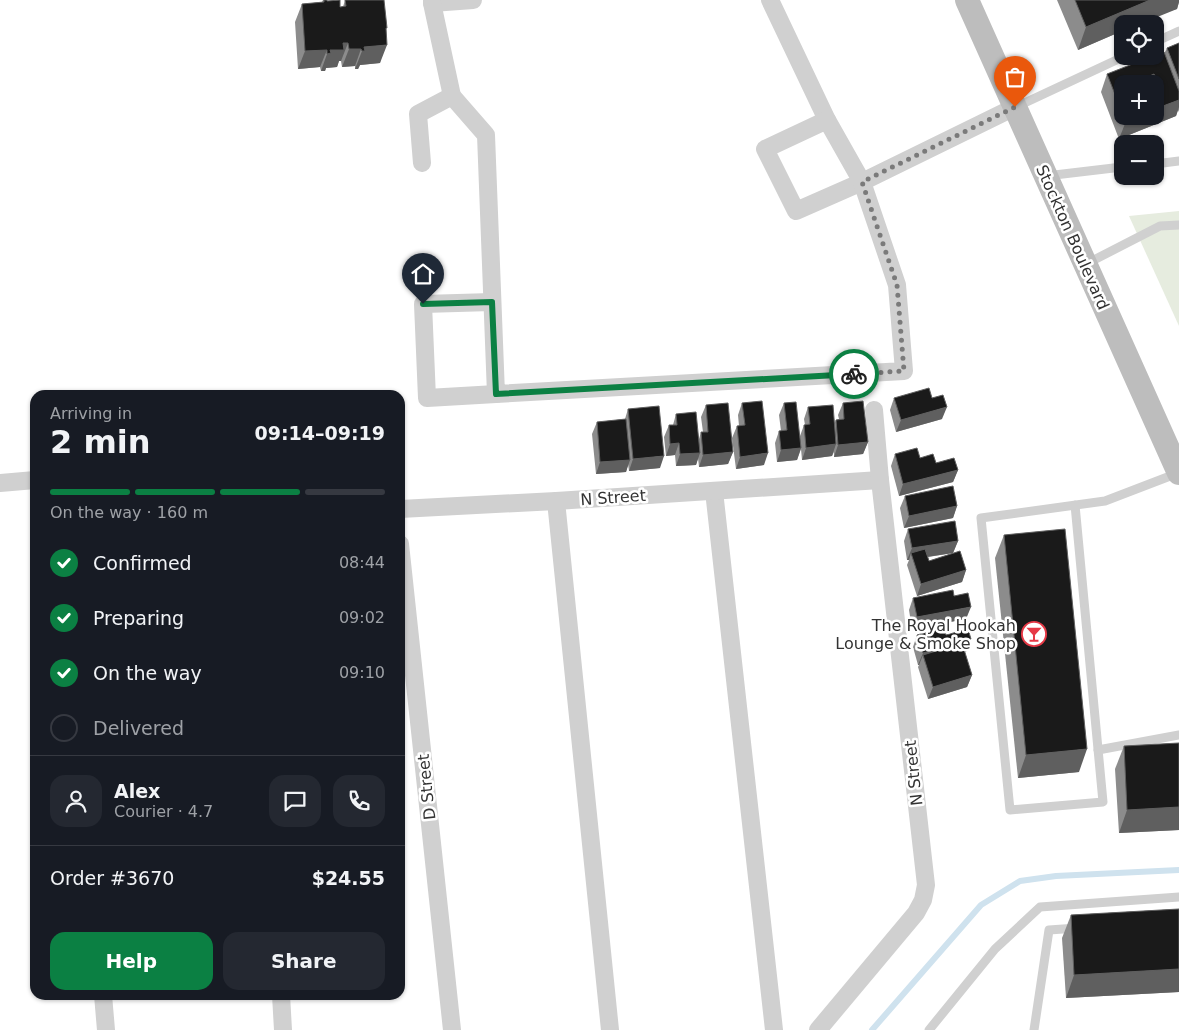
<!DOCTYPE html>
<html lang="en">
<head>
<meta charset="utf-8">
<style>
  body { margin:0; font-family:"DejaVu Sans",sans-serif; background:#242831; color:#f1f3f6; height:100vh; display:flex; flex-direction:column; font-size:19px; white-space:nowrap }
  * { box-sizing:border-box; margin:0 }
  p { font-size:16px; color:#9ea1a6 }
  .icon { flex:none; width:28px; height:28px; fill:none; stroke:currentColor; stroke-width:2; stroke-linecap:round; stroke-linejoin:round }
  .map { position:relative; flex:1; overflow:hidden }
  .side { position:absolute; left:30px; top:390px; width:375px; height:610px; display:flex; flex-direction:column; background:#171b24; border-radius:15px; box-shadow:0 1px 4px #0004 }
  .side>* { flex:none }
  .fabs { position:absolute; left:1114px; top:15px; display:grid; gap:10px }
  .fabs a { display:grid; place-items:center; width:50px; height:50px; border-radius:10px; background:#171b24; box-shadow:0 1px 4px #0004; font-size:25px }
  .pin { position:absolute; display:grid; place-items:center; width:42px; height:42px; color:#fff; margin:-51px -21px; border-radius:50% 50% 50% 0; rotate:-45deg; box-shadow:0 0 5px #0007 }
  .pin .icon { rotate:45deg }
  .courier { position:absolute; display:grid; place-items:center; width:50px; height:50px; margin:-25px; border:4px solid #0b8043; border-radius:50%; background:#fff; color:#222; box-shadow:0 1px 6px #0007 }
  .headline em { font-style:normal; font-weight:700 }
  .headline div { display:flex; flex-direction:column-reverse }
  .headline { display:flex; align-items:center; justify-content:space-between; height:85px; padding:0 20px }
  h1 { font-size:32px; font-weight:700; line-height:38px }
  .bar { display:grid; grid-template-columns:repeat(4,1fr); gap:8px 5px; align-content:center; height:60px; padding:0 20px }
  .bar i { height:6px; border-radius:4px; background:#363941 }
  .bar .selected { background:#0b8043 }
  .bar p { grid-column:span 4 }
  .line { display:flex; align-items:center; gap:12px; padding:0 20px; border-top:1px solid #363941 }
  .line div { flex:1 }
  .round { display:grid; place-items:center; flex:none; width:52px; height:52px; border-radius:15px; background:#242831 }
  ol { padding:0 20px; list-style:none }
  li { display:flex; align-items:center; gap:15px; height:55px }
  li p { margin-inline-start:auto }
  li .icon { padding:5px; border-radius:50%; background:#0b8043; color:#fff; stroke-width:4 }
  li:last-child { color:#9ea1a6 }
  li i { width:28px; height:28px; border:2px solid #363941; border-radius:50% }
  .action { display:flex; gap:10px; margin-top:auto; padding:10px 20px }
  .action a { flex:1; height:58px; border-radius:15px; background:#0b8043; color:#fff; font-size:20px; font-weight:700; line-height:58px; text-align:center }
  .action a+a { background:#242831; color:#f1f3f6 }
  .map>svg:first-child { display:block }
  .green { fill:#e6ecdf }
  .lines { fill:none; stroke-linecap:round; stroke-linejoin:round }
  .stream { stroke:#cfe2ee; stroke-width:6 }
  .service { stroke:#d0d0d0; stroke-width:9 }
  .minor { stroke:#d0d0d0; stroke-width:18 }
  .secondary { stroke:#bdbdbd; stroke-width:24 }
  .wall { fill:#8c8c8c; fill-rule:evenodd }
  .shaded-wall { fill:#5f5f5f }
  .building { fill:#1a1a1a; stroke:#5f5f5f }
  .done { stroke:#7a7a7a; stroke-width:5; stroke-dasharray:0 9 }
  .route { stroke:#0b8043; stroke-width:6 }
  .labels { text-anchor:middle; stroke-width:5; stroke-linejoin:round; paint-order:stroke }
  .street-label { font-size:16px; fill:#333; stroke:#fff }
  .poi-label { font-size:16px; fill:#333; stroke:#fff; text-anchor:end }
</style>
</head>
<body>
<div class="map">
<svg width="1179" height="1030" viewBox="0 0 1179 1030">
  <rect width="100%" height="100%" fill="#fff"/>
  <path class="green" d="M1179,211V326L1129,216Z"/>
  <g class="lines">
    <path class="stream" d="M872,1030L981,905L1020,881L1056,876L1179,870"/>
    <g class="service">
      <path d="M1155,42L1179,31"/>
      <path d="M1016,107L1125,56"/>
      <path d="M1155,164L1179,161"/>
      <path d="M1046,176L1122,167"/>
      <path d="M1086,264L1160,226L1179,225"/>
      <path d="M1075,505L1103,802L1010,810L981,518L1105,501L1178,473"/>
      <path d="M1098,750L1179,735"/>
      <path d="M929,1030L995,949L1040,907L1179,897"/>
      <path d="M1034,1030L1049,930L1077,928"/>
    </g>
    <g class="minor">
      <path d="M432,0V3L473,0"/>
      <path d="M770,0L827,120"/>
      <path d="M432,3L452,96"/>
      <path d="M827,120L862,182L796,211L765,149Z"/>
      <path d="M422,163L418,114L452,96L486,135L496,394L904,371L897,285L862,182L1015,107"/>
      <path d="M492,302L423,304L427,398L496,394"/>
      <path d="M0,483L35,480"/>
      <path d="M714,491L774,1030"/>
      <path d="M556,501L610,1030"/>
      <path d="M400,509L556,501L880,480"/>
      <path d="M400,544L452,1030"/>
      <path d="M103,995L106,1030"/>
      <path d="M281,995L283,1030"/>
      <path d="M818,1030L916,913L923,900L926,885L880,480L874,410"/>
    </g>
    <path class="secondary" d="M967,0L1179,473"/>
  </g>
  <g class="wall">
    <path d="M323,0H327V1L340,7H343L345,0L386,30L380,63L360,65L358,69H355V66L342,67L341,61H339L337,67L326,68L325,71H321L320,67L298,69L295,22L302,4L322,2Z"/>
    <path d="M1057,0H1179V2L1177,9L1122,24V31L1078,50Z"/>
    <path d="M1179,43V112L1178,110L1176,116L1119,139L1101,92L1107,74L1164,54L1167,48ZM1122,84H1155V116H1122Z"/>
    <path d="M894,398H932L942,419L896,432L890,410Z"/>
    <path d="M742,403L764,465L736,469L732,438L737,426H739L738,415Z"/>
    <path d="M784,403L800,436L804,425H805L804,419L808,407L834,424L836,420L839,419L838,415L843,403L868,442L863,454L834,457V452L832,456L802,460L801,449L797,460L777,462L775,443L779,431H781L779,415Z"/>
    <path d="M706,405L733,452L728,464L699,467L698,458L696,465L676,466L675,455L666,456L664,437L669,425H673L676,414L699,439L701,432H703L701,417Z"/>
    <path d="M628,409L660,468L629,471L628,464L626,472L596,474L592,434L597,422L625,419Z"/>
    <path d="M895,454L920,458L958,470L953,482L899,496L891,466Z"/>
    <path d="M905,496L957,506L953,518L904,528L900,508Z"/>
    <path d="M908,529L958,541L953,553L966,570L962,582L917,596L907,565L909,560H907L904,541ZM953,553L929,561L928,557Z"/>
    <path d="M1004,535L1079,772L1018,778L995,558Z"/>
    <path d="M954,596L966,619L912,629L909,610L913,598Z"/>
    <path d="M917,635H946L971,639L967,651L964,652L972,675L967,687L928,699L918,667L919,665H918L913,647Z"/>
    <path d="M1179,743V830L1119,833L1115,769L1124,746Z"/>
    <path d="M1179,909V992L1066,998L1062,938L1071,915Z"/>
  </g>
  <g class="shaded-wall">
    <path d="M1150,0H1179V2L1177,9L1140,24H1122V31L1078,50L1086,27Z"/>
    <path d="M343,43H348L341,61H339L337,67L326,68L325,71H321L327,54L330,50Z"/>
    <path d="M387,45L380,63L360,65L358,69H355L362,51L364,47Z"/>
    <path d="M349,49H361L355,66L342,67Z"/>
    <path d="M327,50L320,67L298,69L305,51Z"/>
    <path d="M1154,74L1151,84H1132Z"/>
    <path d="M1179,100V107L1176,116L1119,139L1126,121L1138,116H1155V109Z"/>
    <path d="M947,407L942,419L896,432L901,420Z"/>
    <path d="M868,442L863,454L834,457L838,445Z"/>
    <path d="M679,443L675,455L666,456L670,444Z"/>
    <path d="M836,444L832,456L802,460L806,448Z"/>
    <path d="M801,448L797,460L777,462L781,450Z"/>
    <path d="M733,452L728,464L699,467L703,455Z"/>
    <path d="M700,453L696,465L676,466L680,454Z"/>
    <path d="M768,453L764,465L736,469L740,457Z"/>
    <path d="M664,456L660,468L629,471L633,459Z"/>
    <path d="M630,460L626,472L596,474L600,462Z"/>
    <path d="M958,470L953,482L899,496L903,484Z"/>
    <path d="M957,506L953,518L904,528L909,516Z"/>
    <path d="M958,541L953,553L913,559L911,553L909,560H907L912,548Z"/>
    <path d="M966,570L962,582L917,596L921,584Z"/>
    <path d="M971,607L966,619L912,629L917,617Z"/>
    <path d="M971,639L967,651L925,663L923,655L919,665H918L923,653Z"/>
    <path d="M972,675L967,687L928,699L933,687Z"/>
    <path d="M1087,749L1079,772L1018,778L1026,755Z"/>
    <path d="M1179,807V830L1119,833L1127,810Z"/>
    <path d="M1179,969V992L1066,998L1074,975Z"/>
  </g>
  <g class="building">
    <path d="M324,0H327V1L340,0V7L346,6L345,0H384L387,28H386L387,45L364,47L365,51H362L361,49H349L348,43H343L344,50H330L331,53L327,54V50L305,51L302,4L324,2Z"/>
    <path d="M1075,0H1150L1086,27Z"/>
    <path d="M1179,43V79L1167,48Z"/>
    <path d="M1164,52L1179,91V100L1155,109V91L1160,88L1154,74L1132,84H1122V112L1107,74L1153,56H1155V55Z"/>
    <path d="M1124,116H1138L1126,121Z"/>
    <path d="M929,388L932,398L943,395L947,407L901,420L894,398Z"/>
    <path d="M762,401L768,453L740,457L737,426L745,425L742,403Z"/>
    <path d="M863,401L868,442L838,445L836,420L844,419L843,403Z"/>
    <path d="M796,402L801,448L781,450L779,431L787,430L784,403Z"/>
    <path d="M728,403L733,452L703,455L701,432H708L706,405Z"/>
    <path d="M833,405L836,444L806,448L804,425L810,424L808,407Z"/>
    <path d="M659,406L664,456L633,459L628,409Z"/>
    <path d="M696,412L700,453L680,454L679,443L670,444L669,425H677L676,414Z"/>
    <path d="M626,419L630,460L600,462L597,422Z"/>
    <path d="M917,448L920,458L933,454L936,463L954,458L958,470L903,484L895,454Z"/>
    <path d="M953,486L957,506L909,516L905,496Z"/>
    <path d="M955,521L958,541L912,548L908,529Z"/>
    <path d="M1065,529L1087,749L1026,755L1004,535Z"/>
    <path d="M925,549L929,561L960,551L966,570L921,584L911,553Z"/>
    <path d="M953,590L954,596L968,593L971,607L917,617L913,598Z"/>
    <path d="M944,627L946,635L968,629L971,639L923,653L917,635Z"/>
    <path d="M962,643L972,675L933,687L923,655Z"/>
    <path d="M1179,743V807L1127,810L1124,746Z"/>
    <path d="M1179,909V969L1074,975L1071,915Z"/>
  </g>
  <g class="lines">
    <path class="done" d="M854,374L904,371L897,285L862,182L1015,107"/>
    <path class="route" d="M423,304L492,302L496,394L854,374"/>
  </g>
  <defs>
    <symbol id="bar-ring" viewBox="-11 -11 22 22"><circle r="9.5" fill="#fff" stroke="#e63946" stroke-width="1.5"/><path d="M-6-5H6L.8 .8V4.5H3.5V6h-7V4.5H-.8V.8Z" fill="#e63946"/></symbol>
  </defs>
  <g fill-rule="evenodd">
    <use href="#bar-ring" x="1020" y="620" width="28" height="28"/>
  </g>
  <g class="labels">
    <g class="street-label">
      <text transform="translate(1073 237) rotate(66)" y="6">Stockton Boulevard</text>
      <text transform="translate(613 497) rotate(-4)" y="6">N Street</text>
      <text transform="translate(913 773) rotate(-96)" y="6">N Street</text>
      <text transform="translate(426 787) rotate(-96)" y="6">D Street</text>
    </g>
    <g class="poi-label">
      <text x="1016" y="631">The Royal Hookah<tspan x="1016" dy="18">Lounge &amp; Smoke Shop</tspan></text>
    </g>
  </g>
</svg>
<div class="fabs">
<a><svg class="icon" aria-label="locate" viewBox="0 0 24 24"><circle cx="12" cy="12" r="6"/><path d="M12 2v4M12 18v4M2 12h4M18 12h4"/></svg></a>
<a>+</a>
<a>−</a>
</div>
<div class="pin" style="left:1015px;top:107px;background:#ea580c"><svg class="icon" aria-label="bag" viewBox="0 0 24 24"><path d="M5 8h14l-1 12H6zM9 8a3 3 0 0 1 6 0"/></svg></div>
<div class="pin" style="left:423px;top:304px;background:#1f2937"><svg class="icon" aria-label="home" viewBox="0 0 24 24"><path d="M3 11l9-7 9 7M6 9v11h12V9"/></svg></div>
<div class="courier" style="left:854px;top:374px"><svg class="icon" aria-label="bike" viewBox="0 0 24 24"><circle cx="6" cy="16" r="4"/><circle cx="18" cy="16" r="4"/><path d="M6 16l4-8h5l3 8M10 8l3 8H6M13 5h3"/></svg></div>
<section class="side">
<div class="headline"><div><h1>2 min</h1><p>Arriving in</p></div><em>09:14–09:19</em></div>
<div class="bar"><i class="selected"></i><i class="selected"></i><i class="selected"></i><i></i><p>On the way · 160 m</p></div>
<ol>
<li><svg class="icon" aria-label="check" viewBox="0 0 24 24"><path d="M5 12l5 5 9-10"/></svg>Confirmed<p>08:44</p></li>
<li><svg class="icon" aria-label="check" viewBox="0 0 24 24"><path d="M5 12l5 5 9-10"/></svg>Preparing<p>09:02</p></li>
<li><svg class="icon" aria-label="check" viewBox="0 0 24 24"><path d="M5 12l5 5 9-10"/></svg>On the way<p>09:10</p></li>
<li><i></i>Delivered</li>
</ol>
<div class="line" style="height:90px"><a class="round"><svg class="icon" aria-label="person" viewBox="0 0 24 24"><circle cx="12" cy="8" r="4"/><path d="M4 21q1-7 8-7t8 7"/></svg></a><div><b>Alex</b><p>Courier · 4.7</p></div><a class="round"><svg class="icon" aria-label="chat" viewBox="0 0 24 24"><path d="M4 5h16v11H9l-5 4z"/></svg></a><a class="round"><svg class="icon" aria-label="phone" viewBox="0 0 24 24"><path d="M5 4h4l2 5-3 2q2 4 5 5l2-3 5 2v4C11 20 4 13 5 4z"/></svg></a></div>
<div class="line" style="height:65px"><div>Order #3670</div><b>$24.55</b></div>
<div class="action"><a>Help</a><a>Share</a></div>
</section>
</div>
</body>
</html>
